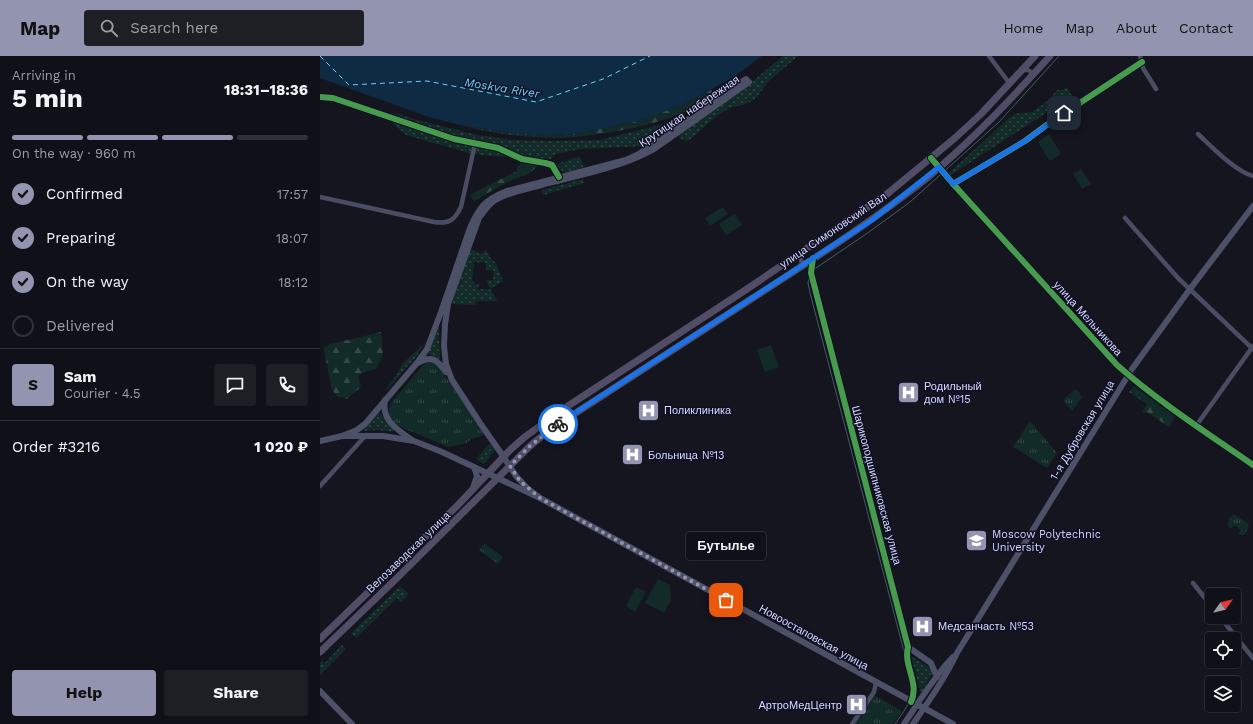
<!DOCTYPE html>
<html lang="en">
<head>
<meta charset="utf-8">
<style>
  body { margin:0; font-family:"Work Sans",sans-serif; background:#1e1e25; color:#f1f3f6; height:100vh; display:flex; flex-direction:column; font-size:15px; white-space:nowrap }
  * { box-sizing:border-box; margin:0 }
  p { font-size:13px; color:#9c9da2 }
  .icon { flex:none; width:22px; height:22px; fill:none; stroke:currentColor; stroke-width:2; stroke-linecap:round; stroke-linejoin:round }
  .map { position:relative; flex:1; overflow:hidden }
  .sheet { display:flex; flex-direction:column; background:#101018; width:320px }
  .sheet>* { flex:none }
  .needle { width:26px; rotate:56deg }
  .fabs { position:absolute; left:885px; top:532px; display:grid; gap:8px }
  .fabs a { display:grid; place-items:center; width:36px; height:36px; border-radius:4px; background:#101018; box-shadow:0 1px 3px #0004,0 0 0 1px #303037; font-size:20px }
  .pin { position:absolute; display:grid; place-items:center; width:34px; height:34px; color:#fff; margin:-17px; border-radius:8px; box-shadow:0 2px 6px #0006 }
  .courier { position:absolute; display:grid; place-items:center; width:40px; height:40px; margin:-20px; border:3px solid #1a73e8; border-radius:50%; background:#fff; color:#222; box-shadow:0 1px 5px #0007 }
  .bubble { position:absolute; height:28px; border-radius:4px; background:#101018; box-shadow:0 1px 3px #0004,0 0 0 1px #303037; font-size:13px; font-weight:700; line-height:28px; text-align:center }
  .head em { font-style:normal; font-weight:700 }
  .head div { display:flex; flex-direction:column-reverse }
  .head { display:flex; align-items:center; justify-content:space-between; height:68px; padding:0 12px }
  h1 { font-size:26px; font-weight:700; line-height:30px }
  .bar { display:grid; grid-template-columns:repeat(4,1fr); gap:6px 4px; align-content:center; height:48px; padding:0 12px }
  .bar i { height:5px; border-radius:3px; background:#303037 }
  .bar .selected { background:#9294b0 }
  .bar p { grid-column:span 4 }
  .line { display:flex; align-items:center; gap:10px; padding:0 12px; border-top:1px solid #303037 }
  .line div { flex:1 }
  .round { display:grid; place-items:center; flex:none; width:42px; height:42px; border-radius:4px; background:#1e1e25 }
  ol { padding:0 12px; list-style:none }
  li { display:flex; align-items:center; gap:12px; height:44px }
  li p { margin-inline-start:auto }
  li .icon { padding:4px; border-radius:50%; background:#9294b0; color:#111; stroke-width:4 }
  li:last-child { color:#9c9da2 }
  li i { width:22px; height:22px; border:2px solid #303037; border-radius:50% }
  .button { display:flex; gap:8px; margin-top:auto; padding:8px 12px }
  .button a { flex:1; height:46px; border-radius:4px; background:#9294b0; color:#111; font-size:16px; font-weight:700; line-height:46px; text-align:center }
  .button a+a { background:#1e1e25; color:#f1f3f6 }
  header { display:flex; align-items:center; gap:24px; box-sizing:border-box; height:56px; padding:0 20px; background:#9294b0; color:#111 }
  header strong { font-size:19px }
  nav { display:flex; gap:22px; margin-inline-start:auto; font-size:14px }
  .search { width:280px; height:36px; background:#1e1e25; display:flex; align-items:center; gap:10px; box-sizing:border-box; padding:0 14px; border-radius:4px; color:#9c9da2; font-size:15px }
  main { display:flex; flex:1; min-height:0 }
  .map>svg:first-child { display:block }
  .grass { fill:url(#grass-dots); fill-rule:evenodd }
  .forest { fill:url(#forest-firs) }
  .park { fill:url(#park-tufts) }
  .garden { fill:#132b28 }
  .water { fill:#0f2b43 }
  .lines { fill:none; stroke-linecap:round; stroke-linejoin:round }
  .ferry { stroke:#68d2f9; stroke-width:1; stroke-dasharray:5 4; stroke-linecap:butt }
  .street { stroke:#4a4d61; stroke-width:4.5 }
  .secondary { stroke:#4d5167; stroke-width:6 }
  .primary { stroke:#514d67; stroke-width:7 }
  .tram { stroke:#415b65; stroke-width:1 }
  .cycleway-casing { stroke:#101025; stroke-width:8 }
  .cycleway { stroke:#469c4c; stroke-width:6 }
  .done { stroke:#9294b0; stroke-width:4; stroke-dasharray:0 7.2 }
  .route { stroke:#1a73e8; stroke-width:5 }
  .labels { text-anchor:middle; stroke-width:3; stroke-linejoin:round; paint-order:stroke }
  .street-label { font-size:11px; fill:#d6d9fd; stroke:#101025 }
  .poi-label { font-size:11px; fill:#d6d9fd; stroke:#101025; text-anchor:start }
  .water-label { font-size:12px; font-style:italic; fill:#68d2f9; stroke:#101025 }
</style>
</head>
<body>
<header>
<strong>Map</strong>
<div class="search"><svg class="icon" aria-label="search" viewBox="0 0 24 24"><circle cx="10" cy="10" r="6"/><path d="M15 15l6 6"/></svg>Search here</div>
<nav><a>Home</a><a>Map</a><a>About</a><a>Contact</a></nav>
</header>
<main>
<section class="sheet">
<div class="head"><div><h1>5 min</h1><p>Arriving in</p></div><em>18:31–18:36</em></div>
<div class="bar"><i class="selected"></i><i class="selected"></i><i class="selected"></i><i></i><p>On the way · 960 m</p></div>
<ol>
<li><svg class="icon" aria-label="check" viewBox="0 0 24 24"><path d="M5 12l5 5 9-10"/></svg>Confirmed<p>17:57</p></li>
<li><svg class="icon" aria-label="check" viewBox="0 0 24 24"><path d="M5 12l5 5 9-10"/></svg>Preparing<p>18:07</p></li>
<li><svg class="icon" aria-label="check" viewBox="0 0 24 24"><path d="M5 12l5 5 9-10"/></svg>On the way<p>18:12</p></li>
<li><i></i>Delivered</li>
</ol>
<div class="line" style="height:72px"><b class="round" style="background:#9294b0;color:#111">S</b><div><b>Sam</b><p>Courier · 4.5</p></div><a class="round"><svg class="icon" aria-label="chat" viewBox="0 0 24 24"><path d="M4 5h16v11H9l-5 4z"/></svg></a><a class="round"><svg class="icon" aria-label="phone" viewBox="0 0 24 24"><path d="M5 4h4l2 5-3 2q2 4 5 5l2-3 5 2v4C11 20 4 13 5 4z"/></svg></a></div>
<div class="line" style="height:52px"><div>Order #3216</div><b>1 020 ₽</b></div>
<div class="button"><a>Help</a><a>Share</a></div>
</section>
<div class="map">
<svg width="933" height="668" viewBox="0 0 933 668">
  <defs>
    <pattern id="grass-dots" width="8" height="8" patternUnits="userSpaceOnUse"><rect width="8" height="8" fill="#132b28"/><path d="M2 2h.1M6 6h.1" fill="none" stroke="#354948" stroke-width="1.8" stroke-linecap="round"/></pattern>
    <pattern id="forest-firs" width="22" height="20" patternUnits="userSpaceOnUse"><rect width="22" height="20" fill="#132b28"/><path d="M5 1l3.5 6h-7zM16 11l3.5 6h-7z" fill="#354948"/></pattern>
    <pattern id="park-tufts" width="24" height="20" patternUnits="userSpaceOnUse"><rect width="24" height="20" fill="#132b28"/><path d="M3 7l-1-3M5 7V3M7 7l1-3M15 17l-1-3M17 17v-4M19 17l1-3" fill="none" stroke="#354948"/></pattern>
  </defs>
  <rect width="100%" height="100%" fill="#151520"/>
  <g class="grass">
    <path d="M463,0H478C468,9 457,17 448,26C443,32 439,40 432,45C424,50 414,49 406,54C392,62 381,75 368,85L361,83L358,79L433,25Z"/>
    <path d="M747,31L752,40L631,119L629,117L690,61L698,57L712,56L730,43L737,34H743Z"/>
    <path d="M76,57L94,63L157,79L191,84L232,85L280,84L360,64L361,65L324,90L261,93L235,98L231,103L169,100L149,97L86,79L72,67Z"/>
    <path d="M140,69L192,77L228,79L255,78L256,81C229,82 203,82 177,77C165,75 152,72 140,69Z"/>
    <path d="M259,101L262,105L264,112L247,116H243L238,111L239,107L242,106Z"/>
    <path d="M263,123L264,127L223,139L222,134Z"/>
    <path d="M150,193L161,198L166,194L171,203L176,207L183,225L170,233L178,245H156L155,249L132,248L135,236ZM154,206L166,207V214L174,215L173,224H166L170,233H157L160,228H155L152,224Z"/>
    <path d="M117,270L119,271L120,302L119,303L116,301L110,299L108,295Z"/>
    <path d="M105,287L96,301L67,334L66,333L78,317L82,308Z"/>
    <path d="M58,357L61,358L65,365L74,373L73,376L59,374L44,375L43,373Z"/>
    <path d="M169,388L172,389L175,394L164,408L156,403Z"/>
    <path d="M80,530L89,538L81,546L77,542L36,582L31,577Z"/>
    <path d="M22,589L26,593L0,619V607L2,604L5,607Z"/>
    <path d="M591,600L610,612L613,617L601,638Z"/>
  </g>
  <g class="forest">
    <path d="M391,34L396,38L395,41C353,66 303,76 256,81L255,78L319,65L364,48Z"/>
    <path d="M202,107L218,108C213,119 197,121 186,127C176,132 166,138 156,144L154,145L151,141V138L197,115V111Z"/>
    <path d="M61,276L63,299L56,313C49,316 47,313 39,319V325L41,331L27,343L18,341L12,334L4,294L5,291L11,288Z"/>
    <path d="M814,330L855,361L849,371L827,356L823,357L822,356L827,348L809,336Z"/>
  </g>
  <g class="park">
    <path d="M109,305L117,307L164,379L151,383L147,387L128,391L83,372L73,366L68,358L70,348L103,309Z"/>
    <path d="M756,333L762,341L752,355L743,344Z"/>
    <path d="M710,365L737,397L727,412L693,391Z"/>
    <path d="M914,458L929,468L928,473L924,479H921L918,478L921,474L914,469L911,473L908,470L909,463Z"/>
    <path d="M164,487L183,501L178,508L159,494Z"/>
    <path d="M554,639L582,655L573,668H535Z"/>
  </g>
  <g class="garden">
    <path d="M729,78L741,98L730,105L718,86Z"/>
    <path d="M761,113L771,128L762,133L753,118Z"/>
    <path d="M403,151L408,158L390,170L385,162Z"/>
    <path d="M415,158L422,169L406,179L399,168Z"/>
    <path d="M451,289L459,311L445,316L437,294Z"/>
    <path d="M338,523L350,529L351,544L344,557L325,547Z"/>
    <path d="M316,531L326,536L315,556L306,550Z"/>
  </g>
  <path class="water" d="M0,0H442L412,22L364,48L319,65L255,78L228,79L192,77L140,69L109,61L0,22Z"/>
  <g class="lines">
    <path class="ferry" d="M0,0L29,29L107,25L216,46L283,23L330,0"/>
    <g class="street">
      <path d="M669,0L690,28"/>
      <path d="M820,0L823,12L836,33"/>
      <path d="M702,15L704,14H708L711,16V21"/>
      <path d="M0,41L13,42L134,83L178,92L202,103L225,107L232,109L239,121"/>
      <path d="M878,78C891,90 916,116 933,120"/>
      <path d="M633,128L705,85L728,68L822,6"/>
      <path d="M0,141L114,166C129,168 134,165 141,151L155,88"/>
      <path d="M805,162L858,222L933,293"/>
      <path d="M474,202L478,201L481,203L482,208L479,211"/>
      <path d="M876,370L933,290"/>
      <path d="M0,430L46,379"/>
      <path d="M873,527L892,551"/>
      <path d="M900,561L933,602"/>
      <path d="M588,591C583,610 600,627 591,646"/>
      <path d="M532,668L554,636L556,627"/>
    </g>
    <g class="secondary">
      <path d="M611,102L635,130L797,309C839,346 887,377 933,409"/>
      <path d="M493,202L491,217L588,591L611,607L617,621"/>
      <path d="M98,307C112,298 118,305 126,316"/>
      <path d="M65,344C61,365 77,373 92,384"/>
      <path d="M22,380L37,374L45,368L97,307L107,293L121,256L150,172C159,151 166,143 187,135L306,104L319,98L426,23L429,26L334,93C299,112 260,119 221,129C207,133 190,136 177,143C169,147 164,155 159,162L128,248L125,268L124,290L126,308L132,324L160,367L183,400L196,420L208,433L220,442"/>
      <path d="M0,385L22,380H63L94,385L122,396L220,442L633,668"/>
      <path d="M153,432L157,420L154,411"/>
      <path d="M0,635L32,668"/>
      <path d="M584,668C599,646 615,619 633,601"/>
      <path d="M593,668C609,645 625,622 637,597L812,313L870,233L933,150"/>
    </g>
    <g class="primary">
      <path d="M0,583L137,450L191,393L206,380L248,350L427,233L567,138L635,82L661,58L715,0"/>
      <path d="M0,596L77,522L210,390L228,375L516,188C547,167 578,145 607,122C652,85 691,43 730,0"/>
    </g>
    <path class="tram" d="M575,668C584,655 595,642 592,626L490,237L488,227L489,221L493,214L549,176L590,146L679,66L739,0"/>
    <defs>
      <g id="cycleway">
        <path d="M0,41L13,42L134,83L178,92L202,103L225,107L232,109L239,121"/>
        <path d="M611,102L635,130L797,309C839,346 887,377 933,409"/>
        <path d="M633,128L705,85L728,68L822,6"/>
        <path d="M493,202L491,217L588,591C583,610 600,627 591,646"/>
      </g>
    </defs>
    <use href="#cycleway" class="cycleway-casing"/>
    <use href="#cycleway" class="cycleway"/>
  </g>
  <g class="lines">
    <path class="done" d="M238,368L210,390L190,410L200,425L220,442L406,544"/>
    <path class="route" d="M238,368L552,164L619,111L633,128L705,85L744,57"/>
  </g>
  <defs>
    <symbol id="hospital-square" viewBox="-11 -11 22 22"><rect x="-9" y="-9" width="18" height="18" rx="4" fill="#9294b0" stroke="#101025"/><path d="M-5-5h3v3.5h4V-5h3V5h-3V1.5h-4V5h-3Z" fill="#fff"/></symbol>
    <symbol id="university-square" viewBox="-11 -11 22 22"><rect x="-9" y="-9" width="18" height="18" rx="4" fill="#9294b0" stroke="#101025"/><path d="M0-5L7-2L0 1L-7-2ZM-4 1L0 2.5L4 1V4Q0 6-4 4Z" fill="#fff"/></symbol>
  </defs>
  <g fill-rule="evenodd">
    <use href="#hospital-square" x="576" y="324" width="25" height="25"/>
    <use href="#hospital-square" x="316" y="342" width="25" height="25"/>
    <use href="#hospital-square" x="300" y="386" width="25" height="25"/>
    <use href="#university-square" x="644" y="472" width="25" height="25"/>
    <use href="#hospital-square" x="590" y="558" width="25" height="25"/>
    <use href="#hospital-square" x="524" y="636" width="25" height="25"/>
  </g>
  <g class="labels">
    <g class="street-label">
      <text transform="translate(369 55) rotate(-34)" y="4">Крутицкая набережная</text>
      <text transform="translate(513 174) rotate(-34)" y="4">улица Симоновский Вал</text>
      <text transform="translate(768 262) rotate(48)" y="4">улица Мельникова</text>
      <text transform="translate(762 374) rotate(-59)" y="4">1-я Дубровская улица</text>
      <text transform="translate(557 429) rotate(75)" y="4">Шарикоподшипниковская улица</text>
      <text transform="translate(88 496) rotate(-44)" y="4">Велозаводская улица</text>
      <text transform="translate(494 581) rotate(29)" y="4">Новоостаповская улица</text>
    </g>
    <g class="poi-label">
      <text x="604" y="334">Родильный<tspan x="604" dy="13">дом №15</tspan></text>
      <text x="344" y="358">Поликлиника</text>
      <text x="328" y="403">Больница №13</text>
      <text x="672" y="482">Moscow Polytechnic<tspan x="672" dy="13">University</tspan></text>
      <text x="618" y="574">Медсанчасть №53</text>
      <text x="522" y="653" text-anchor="end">АртроМедЦентр</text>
    </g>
    <g class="water-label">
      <text transform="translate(182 32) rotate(9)" y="4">Moskva River</text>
    </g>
  </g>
</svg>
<div class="fabs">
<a><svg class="needle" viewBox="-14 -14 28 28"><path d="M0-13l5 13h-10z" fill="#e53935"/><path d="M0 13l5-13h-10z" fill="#9c9da2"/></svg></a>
<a><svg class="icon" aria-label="locate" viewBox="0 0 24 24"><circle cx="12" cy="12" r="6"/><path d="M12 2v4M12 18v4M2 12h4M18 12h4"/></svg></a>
<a><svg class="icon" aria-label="layers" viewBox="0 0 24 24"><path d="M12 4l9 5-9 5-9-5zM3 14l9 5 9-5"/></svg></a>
</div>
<div class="pin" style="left:406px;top:544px;background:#ea580c"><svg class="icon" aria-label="bag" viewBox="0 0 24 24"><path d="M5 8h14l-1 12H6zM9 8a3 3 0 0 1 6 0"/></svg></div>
<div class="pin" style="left:744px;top:57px;background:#1f2937"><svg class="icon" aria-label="home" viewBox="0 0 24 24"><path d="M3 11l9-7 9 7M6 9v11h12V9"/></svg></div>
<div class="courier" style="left:238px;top:368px"><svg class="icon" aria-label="bike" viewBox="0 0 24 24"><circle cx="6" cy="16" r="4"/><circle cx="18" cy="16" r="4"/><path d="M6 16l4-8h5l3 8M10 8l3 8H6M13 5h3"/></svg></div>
<div class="bubble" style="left:366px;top:476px;width:80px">Бутылье</div>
</div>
</main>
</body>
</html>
